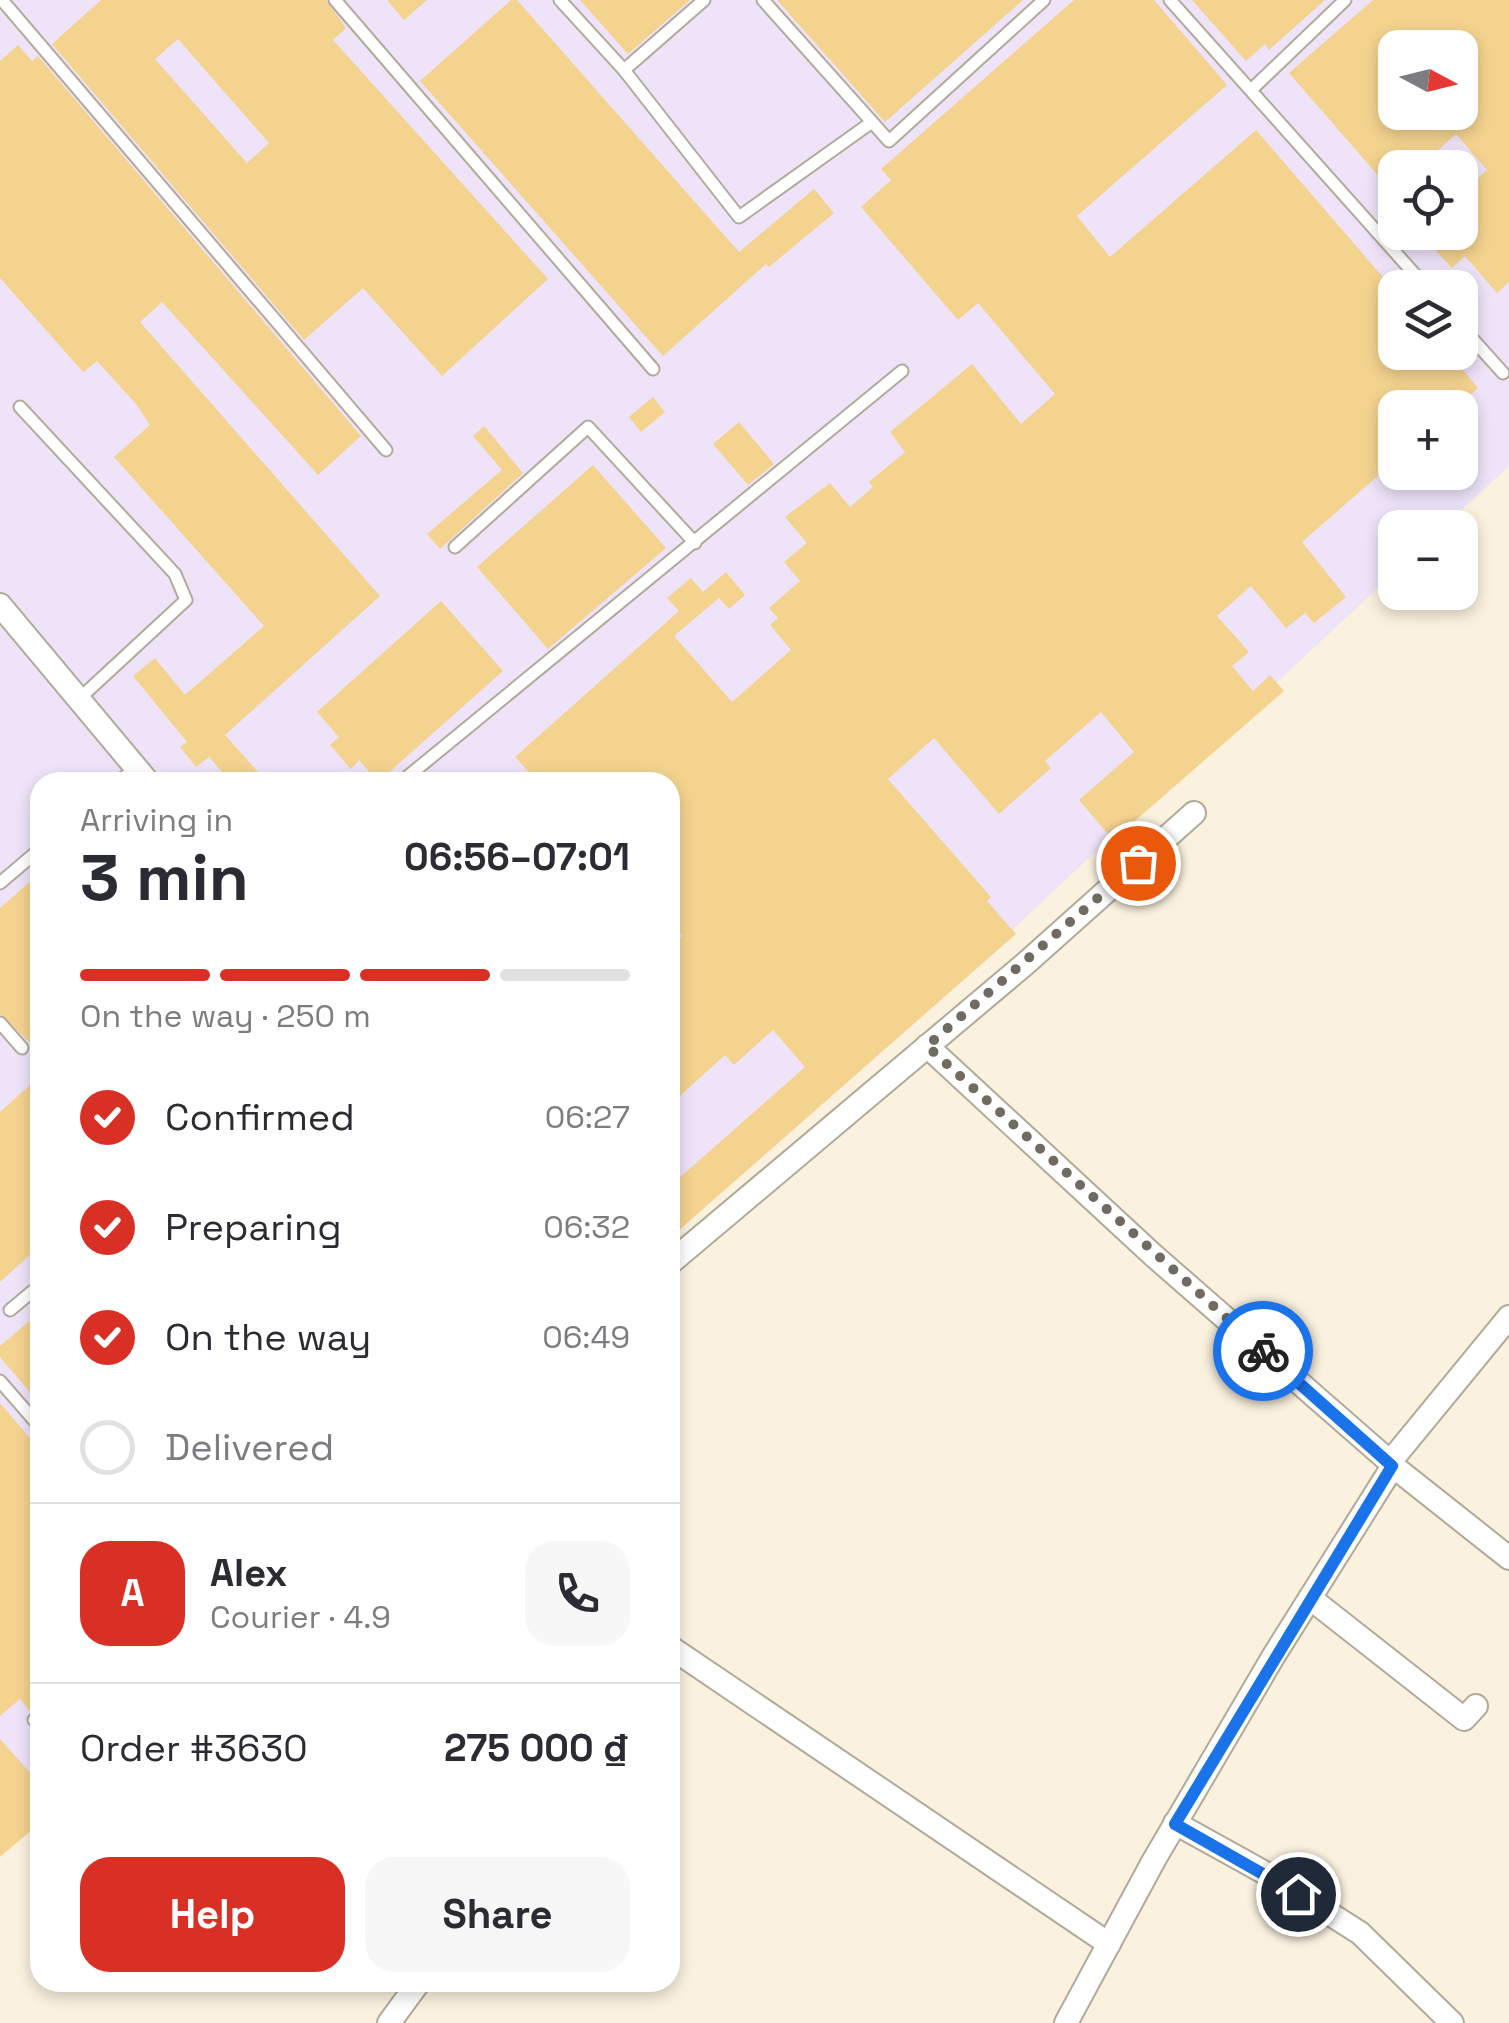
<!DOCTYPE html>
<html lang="en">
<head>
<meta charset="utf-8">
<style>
  body { margin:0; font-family:"Space Grotesk",sans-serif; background:#f7f7f7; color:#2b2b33; height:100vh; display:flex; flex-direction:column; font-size:38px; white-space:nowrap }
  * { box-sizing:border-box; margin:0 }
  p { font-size:32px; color:#7c7c81 }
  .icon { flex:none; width:55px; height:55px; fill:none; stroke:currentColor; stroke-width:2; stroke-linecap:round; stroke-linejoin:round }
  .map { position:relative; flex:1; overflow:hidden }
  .details { position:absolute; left:30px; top:772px; width:650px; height:1220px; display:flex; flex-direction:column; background:#fff; border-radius:30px; box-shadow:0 5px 15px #0003 }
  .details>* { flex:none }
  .needle { width:65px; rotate:97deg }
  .controls { position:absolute; left:1378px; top:30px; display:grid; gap:20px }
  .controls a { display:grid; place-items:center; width:100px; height:100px; border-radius:20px; background:#fff; box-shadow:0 5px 15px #0003; font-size:50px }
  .pin { position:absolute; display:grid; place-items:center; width:85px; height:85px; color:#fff; margin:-42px; border:5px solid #fff; border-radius:50%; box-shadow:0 2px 10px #0007 }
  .courier { position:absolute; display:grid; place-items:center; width:100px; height:100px; margin:-50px; border:8px solid #1a73e8; border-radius:50%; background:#fff; color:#222; box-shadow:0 2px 12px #0007 }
  .summary em { font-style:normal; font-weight:600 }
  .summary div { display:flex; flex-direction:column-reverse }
  .summary { display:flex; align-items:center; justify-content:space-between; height:170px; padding:0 50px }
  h1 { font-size:65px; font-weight:600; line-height:75px }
  .bar { display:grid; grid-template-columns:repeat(4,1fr); gap:15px 10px; align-content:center; height:120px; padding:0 50px }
  .bar i { height:12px; border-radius:8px; background:#e1e1e2 }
  .bar .active { background:#d93025 }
  .bar p { grid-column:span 4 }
  .line { display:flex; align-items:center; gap:25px; padding:0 50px; border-top:2px solid #e1e1e2 }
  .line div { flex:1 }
  .round { display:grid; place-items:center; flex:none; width:105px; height:105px; border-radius:30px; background:#f7f7f7 }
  ol { padding:0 50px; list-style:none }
  li { display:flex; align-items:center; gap:30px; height:110px }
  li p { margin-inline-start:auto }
  li .icon { padding:10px; border-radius:50%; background:#d93025; color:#fff; stroke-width:4 }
  li:last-child { color:#7c7c81 }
  li i { width:55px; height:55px; border:5px solid #e1e1e2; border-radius:50% }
  .button { display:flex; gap:20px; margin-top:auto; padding:20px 50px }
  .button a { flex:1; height:115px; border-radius:30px; background:#d93025; color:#fff; font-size:40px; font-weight:600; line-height:115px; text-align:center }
  .button a+a { background:#f7f7f7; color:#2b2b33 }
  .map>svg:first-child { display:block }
  .industrial { fill:#eee3f8; fill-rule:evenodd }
  .building { fill:#f4d38f; fill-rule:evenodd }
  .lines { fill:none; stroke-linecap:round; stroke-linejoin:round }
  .lane-casing { stroke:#b2aa99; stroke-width:15 }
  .street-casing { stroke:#b2aa99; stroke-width:26 }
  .lane { stroke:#fff; stroke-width:11 }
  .street { stroke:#fff; stroke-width:22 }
  .done { stroke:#706a60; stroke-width:10; stroke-dasharray:0 18 }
  .route { stroke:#1a73e8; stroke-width:12 }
</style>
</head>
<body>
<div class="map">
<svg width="1509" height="2023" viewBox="0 0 1509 2023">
  <rect width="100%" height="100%" fill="#faf1df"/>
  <path class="industrial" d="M0,0H1509V466L1443,527L1395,528V572L1012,930L670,1232V782H40V1810L0,1847ZM1395,48H1460V112H1395ZM1395,168H1460V232H1395ZM1395,288H1460V352H1395ZM1395,408H1460V472H1395Z"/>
  <g class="building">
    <path d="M101,0H326L346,28L333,40L548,279L442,376L363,288L304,340L52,44ZM178,39L269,143L247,163L155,59Z"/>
    <path d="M387,0H427L404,20Z"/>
    <path d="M511,0H517L739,252L814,189L834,213L769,267L766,264L663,356L420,81Z"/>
    <path d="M580,0H690L628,54Z"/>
    <path d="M777,0H1023L885,122Z"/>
    <path d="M1074,0H1154L1227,85L1077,216L1110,257L1256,130L1395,291V352H1448L1478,388L1456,408H1395V461L1302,542L1346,597L1314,623L1305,613L1286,628L1251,586L1217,616L1249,652L1232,666L1253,691L1270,675L1284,691L1113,840L1079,800L1134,752L1101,712L1045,761L1051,768L999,814L934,738L888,779L991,897L987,901L1016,934L670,1238V1186L805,1067L773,1030L734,1065L725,1055L670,1105V947L682,936L670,923V782H538L515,757L679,611L667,598L691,578L703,592L726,572L745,595L729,609L719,598L674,636L732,702L791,650L770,625L778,618L769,608L800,581L784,562L807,543L785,517L830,483L850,507L873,487L869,482L905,452L890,432L972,364L1021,424L1055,394L978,303L958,320L861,207L891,180L881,169Z"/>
    <path d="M1192,0H1325L1269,50L1265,44L1246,61Z"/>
    <path d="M1373,0H1509V282L1497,293L1465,256L1452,268L1419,232H1460V194L1487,170L1456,134L1418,168H1395V195L1289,73ZM1395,48H1460V112H1395Z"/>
    <path d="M18,45L32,61L38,56L361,436L318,475L162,302L140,322L380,596L225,735L267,782H231L209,757L196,767L180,747L187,742L133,676L155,658L185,695L264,626L114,457L150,425L136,404L97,361L83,372L0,278V61Z"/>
    <path d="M653,397L665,412L641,432L629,417Z"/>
    <path d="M739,422L774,464L748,485L713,444Z"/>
    <path d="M484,426L523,473L440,549L427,534L502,470L473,436Z"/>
    <path d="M593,465L666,548L548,649L477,567Z"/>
    <path d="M441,601L503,671L378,782L359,760L351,769L330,745L339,737L317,712Z"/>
    <path d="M40,873V1052L0,1014V908Z"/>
    <path d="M40,1076V1246L0,1282V1112Z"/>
    <path d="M40,1312V1404L0,1357V1346Z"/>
    <path d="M0,1403L40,1450V1702L30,1711L20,1699L0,1716Z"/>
    <path d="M0,1739L40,1784V1823L0,1857Z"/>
  </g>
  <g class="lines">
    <defs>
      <g id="lane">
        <path d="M2,0L386,450"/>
        <path d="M335,0L653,369"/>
        <path d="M560,0L624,70L739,217L872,122"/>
        <path d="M763,0L889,141L1044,0"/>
        <path d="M1170,0L1427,288"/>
        <path d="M624,70L704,0"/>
        <path d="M1251,90L1345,0"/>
        <path d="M1460,325L1503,373"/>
        <path d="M20,407L175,574L186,600L79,699"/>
        <path d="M455,547L588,427L695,543"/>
        <path d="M118,782L136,768"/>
        <path d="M401,782L902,371"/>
        <path d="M0,883L40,849"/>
        <path d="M0,1023L22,1048"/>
        <path d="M10,1310L40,1285"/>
        <path d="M0,1381L40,1427"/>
        <path d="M34,1720L40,1715"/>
      </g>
      <g id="street">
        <path d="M0,605L148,782"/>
        <path d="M927,1046L1153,1255L1390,1462"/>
        <path d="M670,1263L1025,964L1194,813"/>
        <path d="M1393,1466L1509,1558"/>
        <path d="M1310,1598L1464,1719L1476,1706"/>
        <path d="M670,1647L1109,1944"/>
        <path d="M1175,1823L1267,1874L1360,1933L1452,2023"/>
        <path d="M389,2023L419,1982"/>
        <path d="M1066,2023L1154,1860L1273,1657L1393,1466L1390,1462L1509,1317"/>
      </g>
    </defs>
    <use href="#lane" class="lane-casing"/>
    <use href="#street" class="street-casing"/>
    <use href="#lane" class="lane"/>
    <use href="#street" class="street"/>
  </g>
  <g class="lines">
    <path class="done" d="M1138,863L927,1046L1263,1351"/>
    <path class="route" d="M1263,1351L1392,1466L1175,1824L1298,1894"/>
  </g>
</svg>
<div class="controls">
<a><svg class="needle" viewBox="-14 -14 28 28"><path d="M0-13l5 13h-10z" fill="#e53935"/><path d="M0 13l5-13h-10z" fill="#7c7c81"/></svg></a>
<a><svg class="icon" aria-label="locate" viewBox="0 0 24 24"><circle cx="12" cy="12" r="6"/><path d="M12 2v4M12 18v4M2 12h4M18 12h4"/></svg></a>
<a><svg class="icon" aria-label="layers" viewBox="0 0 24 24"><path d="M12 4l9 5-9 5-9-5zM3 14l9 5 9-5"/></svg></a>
<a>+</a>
<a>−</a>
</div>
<div class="pin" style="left:1138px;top:863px;background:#ea580c"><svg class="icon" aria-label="bag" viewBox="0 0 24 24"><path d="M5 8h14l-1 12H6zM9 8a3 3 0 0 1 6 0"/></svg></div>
<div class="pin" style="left:1298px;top:1894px;background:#1f2937"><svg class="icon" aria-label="home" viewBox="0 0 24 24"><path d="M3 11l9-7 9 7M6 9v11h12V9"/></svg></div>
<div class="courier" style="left:1263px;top:1351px"><svg class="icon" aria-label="bike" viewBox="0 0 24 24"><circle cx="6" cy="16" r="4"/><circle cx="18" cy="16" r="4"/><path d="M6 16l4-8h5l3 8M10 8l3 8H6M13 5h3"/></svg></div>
<section class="details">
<div class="summary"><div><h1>3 min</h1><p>Arriving in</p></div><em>06:56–07:01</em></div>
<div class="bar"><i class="active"></i><i class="active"></i><i class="active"></i><i></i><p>On the way · 250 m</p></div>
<ol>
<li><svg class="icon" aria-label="check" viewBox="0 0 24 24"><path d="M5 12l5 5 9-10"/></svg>Confirmed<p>06:27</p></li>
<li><svg class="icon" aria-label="check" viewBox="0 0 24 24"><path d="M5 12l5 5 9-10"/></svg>Preparing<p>06:32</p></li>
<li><svg class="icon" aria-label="check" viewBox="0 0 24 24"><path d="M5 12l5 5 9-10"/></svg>On the way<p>06:49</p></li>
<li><i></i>Delivered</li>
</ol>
<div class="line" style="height:180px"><b class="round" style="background:#d93025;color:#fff">A</b><div><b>Alex</b><p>Courier · 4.9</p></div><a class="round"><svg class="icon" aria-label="phone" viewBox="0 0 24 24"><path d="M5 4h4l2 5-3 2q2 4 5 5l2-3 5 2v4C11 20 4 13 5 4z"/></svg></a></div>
<div class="line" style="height:130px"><div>Order #3630</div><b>275 000 ₫</b></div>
<div class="button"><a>Help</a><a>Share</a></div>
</section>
</div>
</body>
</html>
